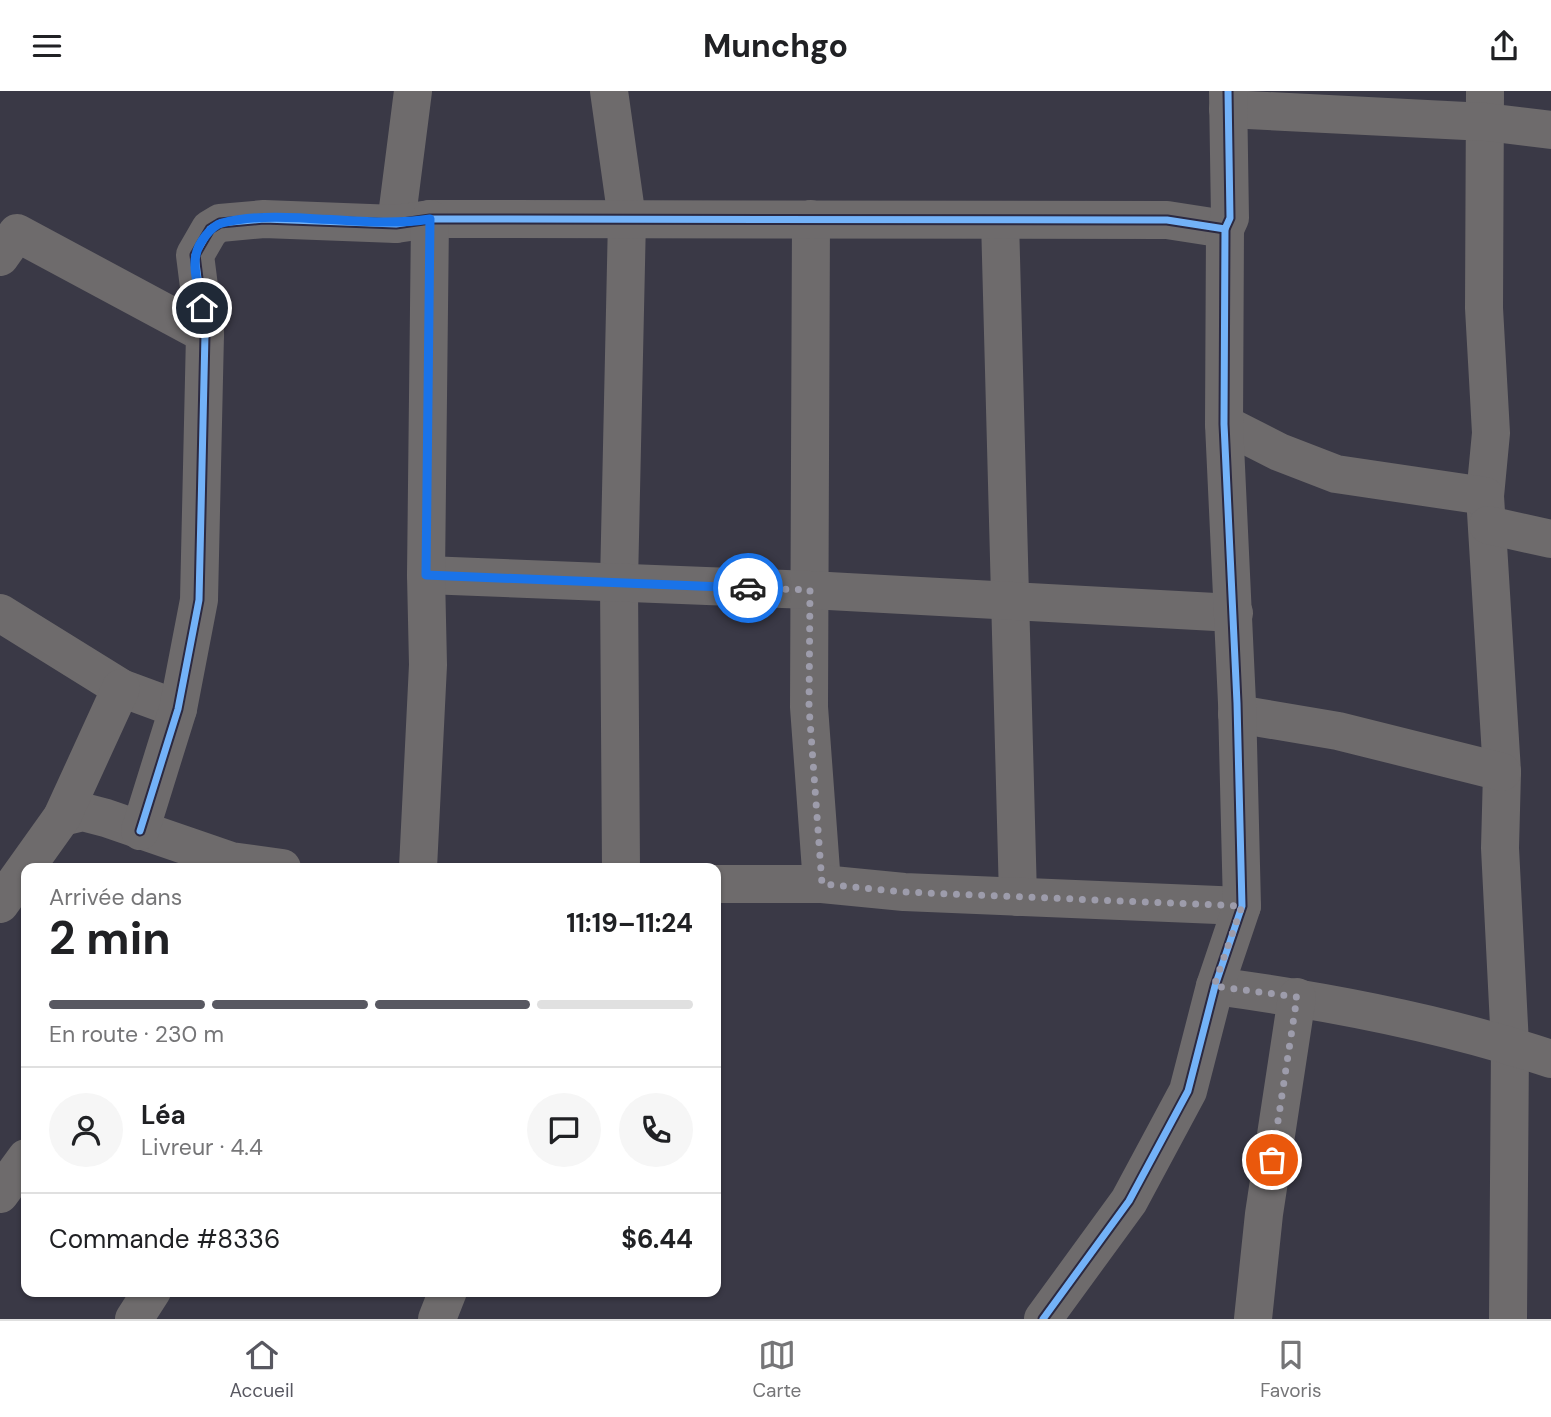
<!DOCTYPE html>
<html lang="fr">
<head>
<meta charset="utf-8">
<style>
  body { margin:0; font-family:"DM Sans",sans-serif; background:#f6f6f6; color:#202124; height:100vh; display:flex; flex-direction:column; font-size:26px; white-space:nowrap }
  * { box-sizing:border-box; margin:0 }
  p { font-size:23px; color:#757577 }
  .icon { flex:none; width:38px; height:38px; fill:none; stroke:currentColor; stroke-width:2; stroke-linecap:round; stroke-linejoin:round }
  .map { position:relative; flex:1; overflow:hidden }
  .details { position:absolute; left:21px; top:772px; width:700px; height:434px; display:flex; flex-direction:column; background:#fff; border-radius:14px; box-shadow:0 2px 5px #0004 }
  .details>* { flex:none }
  .pin { position:absolute; display:grid; place-items:center; width:60px; height:60px; color:#fff; margin:-30px; border:4px solid #fff; border-radius:50%; box-shadow:0 2px 7px #0007 }
  .courier { position:absolute; display:grid; place-items:center; width:70px; height:70px; margin:-35px; border:5px solid #1a73e8; border-radius:50%; background:#fff; color:#222; box-shadow:0 2px 9px #0007 }
  .headline em { font-style:normal; font-weight:700 }
  .headline div { display:flex; flex-direction:column-reverse }
  .headline { display:flex; align-items:center; justify-content:space-between; height:119px; padding:0 28px }
  h1 { font-size:46px; font-weight:700; line-height:52px }
  .bar { display:grid; grid-template-columns:repeat(4,1fr); gap:10px 7px; align-content:center; height:84px; padding:0 28px }
  .bar i { height:9px; border-radius:5px; background:#e0e0e0 }
  .bar .active { background:#585861 }
  .bar p { grid-column:span 4 }
  .line { display:flex; align-items:center; gap:18px; padding:0 28px; border-top:2px solid #e0e0e0 }
  .line div { flex:1 }
  .round { display:grid; place-items:center; flex:none; width:74px; height:74px; border-radius:37px; background:#f6f6f6 }
  header { display:flex; justify-content:space-between; align-items:center; height:91px; padding:0 28px; background:#fff; font-size:32px; font-weight:700 }
  .menu { display:flex; justify-content:space-around; align-items:center; height:98px; border-top:2px solid #e0e0e0; background:#fff; font-size:19px; color:#757577 }
  .menu a { display:grid; justify-items:center; gap:4px }
  .menu .active { color:#585861 }
  .map>svg:first-child { display:block }
  .lines { fill:none; stroke-linecap:round; stroke-linejoin:round }
  .minor { stroke:#6e6b6c; stroke-width:38 }
  .cycleway-casing { stroke:#2b2941; stroke-width:11 }
  .cycleway { stroke:#73b2f8; stroke-width:7 }
  .done { stroke:#9d9cab; stroke-width:7; stroke-dasharray:0 12.6 }
  .route { stroke:#1a73e8; stroke-width:9 }
</style>
</head>
<body>
<header><svg class="icon" aria-label="menu" viewBox="0 0 24 24"><path d="M4 6h16M4 12h16M4 18h16"/></svg>Munchgo<svg class="icon" aria-label="share" viewBox="0 0 24 24"><path d="M12 15V3M7 8l5-5 5 5M5 13v7h14v-7"/></svg></header>
<div class="map">
<svg width="1551" height="1228" viewBox="0 0 1551 1228">
  <rect width="100%" height="100%" fill="#3a3946"/>
  <g class="lines">
    <g class="minor">
      <path d="M609,0L627,128L619,492L621,777"/>
      <path d="M1485,0L1484,217L1491,342L1485,405L1502,681L1500,757L1510,954L1508,1228"/>
      <path d="M1228,18L1486,31L1551,39"/>
      <path d="M811,128L809,616L822,793"/>
      <path d="M1000,129L1018,806"/>
      <path d="M396,133L413,0"/>
      <path d="M0,166L17,142L205,243"/>
      <path d="M1224,333L1279,361L1336,383L1485,405"/>
      <path d="M1488,434L1551,448"/>
      <path d="M426,484L810,499L1234,522"/>
      <path d="M0,522L121,597L178,618"/>
      <path d="M1237,623L1338,640L1502,681"/>
      <path d="M62,726L83,721L106,727L231,770L282,777"/>
      <path d="M140,740L178,618L199,509L205,243L195,164L210,138L220,132L264,128L396,133L430,128L1167,129L1225,138"/>
      <path d="M418,777L428,574L426,484L430,128"/>
      <path d="M716,793H822L904,801L1242,815"/>
      <path d="M0,813L62,726L121,597"/>
      <path d="M1215,895C1327,910 1443,932 1551,968"/>
      <path d="M0,1103L26,1067"/>
      <path d="M134,1228L152,1200"/>
      <path d="M437,1228L448,1200"/>
      <path d="M1043,1228L1129,1110L1188,1000L1215,895L1242,815L1237,612L1224,333L1225,138L1230,127L1228,0"/>
      <path d="M1253,1228L1264,1123L1297,906"/>
    </g>
    <defs>
      <g id="cycleway">
        <path d="M140,740L178,618L199,509L205,243L195,164L210,138L220,132L264,128L396,133L430,128L1167,129L1225,138"/>
        <path d="M1043,1228L1129,1110L1188,1000L1215,895L1242,815L1237,612L1224,333L1225,138L1230,127L1228,0"/>
      </g>
    </defs>
    <use href="#cycleway" class="cycleway-casing"/>
    <use href="#cycleway" class="cycleway"/>
  </g>
  <g class="lines">
    <path class="done" d="M748,497L810,499L809,616L822,793L904,801L1242,815L1214,895L1297,906L1272,1069"/>
    <path class="route" d="M202,217C200,202 192,178 196,164C198,152 211,135 222,132C284,116 363,139 430,128L426,484L748,497"/>
  </g>
</svg>
<div class="pin" style="left:1272px;top:1069px;background:#ea580c"><svg class="icon" aria-label="bag" viewBox="0 0 24 24"><path d="M5 8h14l-1 12H6zM9 8a3 3 0 0 1 6 0"/></svg></div>
<div class="pin" style="left:202px;top:217px;background:#1f2937"><svg class="icon" aria-label="home" viewBox="0 0 24 24"><path d="M3 11l9-7 9 7M6 9v11h12V9"/></svg></div>
<div class="courier" style="left:748px;top:497px"><svg class="icon" aria-label="car" viewBox="0 0 24 24"><path d="M5 17H2v-5l4-1 3-4h7l3 4 3 1v5h-3M9 17h6M6 11h13"/><circle cx="7" cy="17" r="2"/><circle cx="17" cy="17" r="2"/></svg></div>
<section class="details">
<div class="headline"><div><h1>2 min</h1><p>Arrivée dans</p></div><em>11:19–11:24</em></div>
<div class="bar"><i class="active"></i><i class="active"></i><i class="active"></i><i></i><p>En route · 230 m</p></div>
<div class="line" style="height:126px"><a class="round"><svg class="icon" aria-label="person" viewBox="0 0 24 24"><circle cx="12" cy="8" r="4"/><path d="M4 21q1-7 8-7t8 7"/></svg></a><div><b>Léa</b><p>Livreur · 4.4</p></div><a class="round"><svg class="icon" aria-label="chat" viewBox="0 0 24 24"><path d="M4 5h16v11H9l-5 4z"/></svg></a><a class="round"><svg class="icon" aria-label="phone" viewBox="0 0 24 24"><path d="M5 4h4l2 5-3 2q2 4 5 5l2-3 5 2v4C11 20 4 13 5 4z"/></svg></a></div>
<div class="line" style="height:91px"><div>Commande #8336</div><b>$6.44</b></div>
</section>
</div>
<nav class="menu">
<a class="active"><svg class="icon" aria-label="home" viewBox="0 0 24 24"><path d="M3 11l9-7 9 7M6 9v11h12V9"/></svg>Accueil</a>
<a><svg class="icon" aria-label="map" viewBox="0 0 24 24"><path d="M3 6l6-2 6 2 6-2v14l-6 2-6-2-6 2zM9 4v14M15 6v14"/></svg>Carte</a>
<a><svg class="icon" aria-label="saved" viewBox="0 0 24 24"><path d="M7 4h10v16l-5-4-5 4z"/></svg>Favoris</a>
</nav>
</body>
</html>
